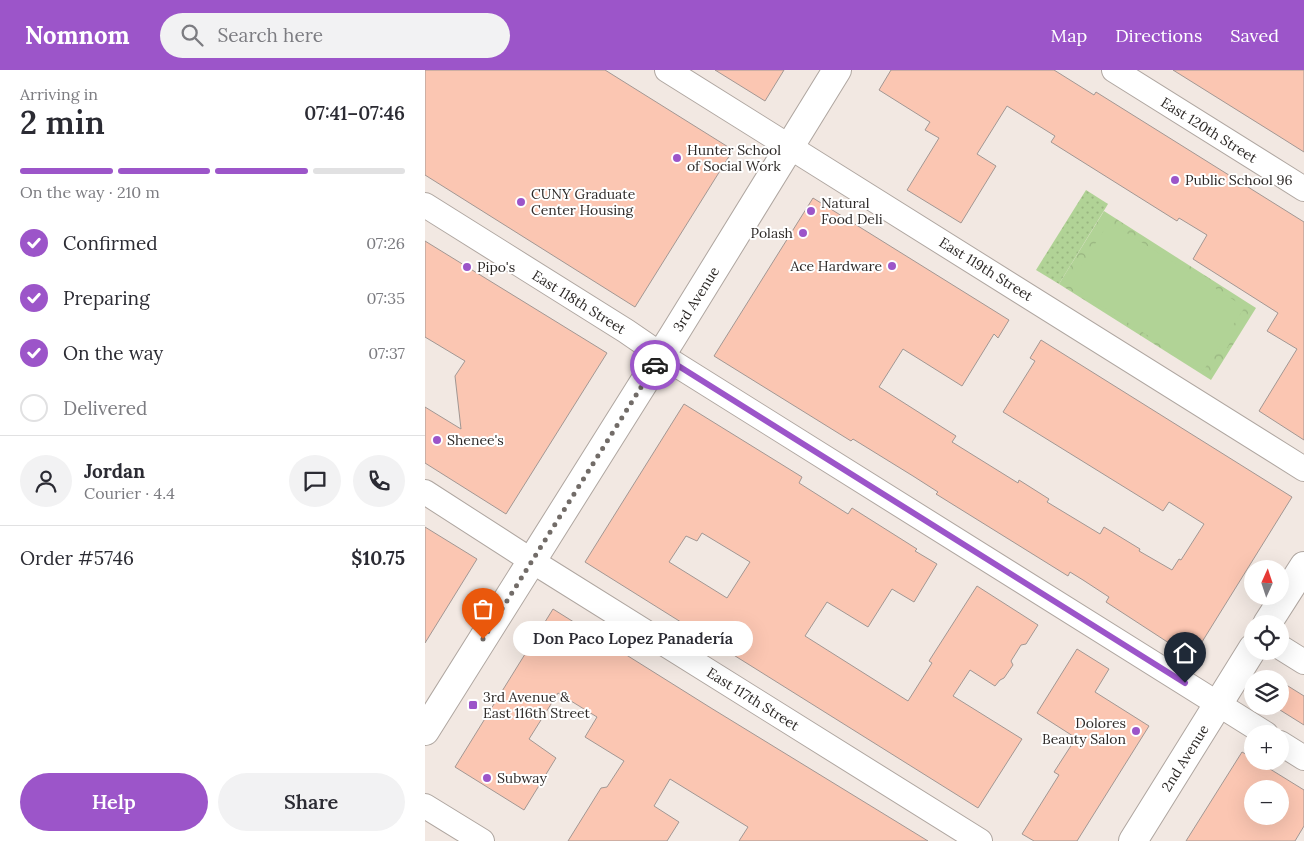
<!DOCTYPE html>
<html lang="en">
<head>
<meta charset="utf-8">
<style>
  body { margin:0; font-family:Lora,serif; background:#f2f2f3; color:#2b2b33; height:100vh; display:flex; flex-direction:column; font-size:19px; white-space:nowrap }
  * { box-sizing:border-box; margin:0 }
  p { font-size:16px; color:#7c7c81 }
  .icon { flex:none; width:28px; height:28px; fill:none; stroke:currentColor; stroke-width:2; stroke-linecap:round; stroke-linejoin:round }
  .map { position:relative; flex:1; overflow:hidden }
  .panel { display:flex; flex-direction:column; background:#fff; width:425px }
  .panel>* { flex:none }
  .needle { width:32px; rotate:3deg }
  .fabs { position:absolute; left:819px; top:490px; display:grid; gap:10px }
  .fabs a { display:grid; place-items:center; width:45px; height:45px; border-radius:50%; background:#fff; box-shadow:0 5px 20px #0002; font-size:25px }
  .pin { position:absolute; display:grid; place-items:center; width:42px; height:42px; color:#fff; margin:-51px -21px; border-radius:50% 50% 50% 0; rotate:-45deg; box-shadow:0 0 5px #0007 }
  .pin .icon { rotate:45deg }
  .courier { position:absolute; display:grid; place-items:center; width:50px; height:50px; margin:-25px; border:4px solid #9c55c9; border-radius:50%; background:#fff; color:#222; box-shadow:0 1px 6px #0007 }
  .bubble { position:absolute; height:35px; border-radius:18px; background:#fff; box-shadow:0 5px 20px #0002; font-size:16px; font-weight:600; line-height:35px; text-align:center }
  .headline em { font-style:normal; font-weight:600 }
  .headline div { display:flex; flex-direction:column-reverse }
  .headline { display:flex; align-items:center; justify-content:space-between; height:85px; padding:0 20px }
  h1 { font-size:32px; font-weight:600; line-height:38px }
  .bar { display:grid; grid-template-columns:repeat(4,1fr); gap:8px 5px; align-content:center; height:60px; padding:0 20px }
  .bar i { height:6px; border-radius:4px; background:#e1e1e2 }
  .bar .current { background:#9c55c9 }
  .bar p { grid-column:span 4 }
  .line { display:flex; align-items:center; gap:12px; padding:0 20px; border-top:1px solid #e1e1e2 }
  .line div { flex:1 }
  .round { display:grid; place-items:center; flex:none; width:52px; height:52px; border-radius:26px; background:#f2f2f3 }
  ol { padding:0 20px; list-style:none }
  li { display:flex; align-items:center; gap:15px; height:55px }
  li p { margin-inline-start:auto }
  li .icon { padding:5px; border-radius:50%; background:#9c55c9; color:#fff; stroke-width:4 }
  li:last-child { color:#7c7c81 }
  li i { width:28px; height:28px; border:2px solid #e1e1e2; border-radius:50% }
  .primary-button { display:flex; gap:10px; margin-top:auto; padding:10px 20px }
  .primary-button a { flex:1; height:58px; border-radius:30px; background:#9c55c9; color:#fff; font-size:20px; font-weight:600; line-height:58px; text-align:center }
  .primary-button a+a { background:#f2f2f3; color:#2b2b33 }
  header { display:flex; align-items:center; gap:30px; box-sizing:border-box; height:70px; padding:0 25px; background:#9c55c9; color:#fff }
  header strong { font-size:24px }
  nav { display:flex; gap:28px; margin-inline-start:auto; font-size:18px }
  .search { width:350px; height:45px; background:#f2f2f3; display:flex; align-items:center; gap:12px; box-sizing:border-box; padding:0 18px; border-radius:28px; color:#7c7c81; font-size:19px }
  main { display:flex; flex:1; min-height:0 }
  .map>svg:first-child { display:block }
  .grass { fill:url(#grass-dots) }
  .forest { fill:url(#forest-crowns) }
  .pitch { fill:#b1d396 }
  .building { fill:#fbc6b2; stroke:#a29793; fill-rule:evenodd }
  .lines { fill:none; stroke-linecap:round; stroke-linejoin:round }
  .minor-casing { stroke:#afa6a0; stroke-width:26 }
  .major-casing { stroke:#afa6a0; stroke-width:30 }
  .minor { stroke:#fff; stroke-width:24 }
  .major { stroke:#fff; stroke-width:28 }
  .done { stroke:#726c68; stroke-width:5; stroke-dasharray:0 9 }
  .route { stroke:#9c55c9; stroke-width:6 }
  .poi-dot { fill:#9c55c9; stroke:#fff; stroke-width:2 }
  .labels { text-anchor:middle; stroke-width:4; stroke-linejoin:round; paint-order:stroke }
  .street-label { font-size:14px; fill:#2d2927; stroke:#fff }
  .poi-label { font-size:14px; fill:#2d2927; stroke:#fff; text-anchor:start }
</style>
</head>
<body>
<header>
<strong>Nomnom</strong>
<div class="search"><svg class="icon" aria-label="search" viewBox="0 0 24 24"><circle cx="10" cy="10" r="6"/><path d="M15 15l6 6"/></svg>Search here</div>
<nav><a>Map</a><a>Directions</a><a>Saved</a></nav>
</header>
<main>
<section class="panel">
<div class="headline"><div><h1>2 min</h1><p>Arriving in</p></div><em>07:41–07:46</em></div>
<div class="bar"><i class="current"></i><i class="current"></i><i class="current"></i><i></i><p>On the way · 210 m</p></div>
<ol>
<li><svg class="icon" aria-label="check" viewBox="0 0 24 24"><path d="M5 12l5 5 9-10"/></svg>Confirmed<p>07:26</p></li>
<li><svg class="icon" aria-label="check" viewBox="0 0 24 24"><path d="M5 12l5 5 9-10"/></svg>Preparing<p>07:35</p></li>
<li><svg class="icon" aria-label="check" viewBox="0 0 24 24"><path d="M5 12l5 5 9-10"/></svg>On the way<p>07:37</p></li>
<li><i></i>Delivered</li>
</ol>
<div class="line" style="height:90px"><a class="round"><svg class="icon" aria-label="person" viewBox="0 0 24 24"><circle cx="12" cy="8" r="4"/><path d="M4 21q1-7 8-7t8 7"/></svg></a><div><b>Jordan</b><p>Courier · 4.4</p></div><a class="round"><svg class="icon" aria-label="chat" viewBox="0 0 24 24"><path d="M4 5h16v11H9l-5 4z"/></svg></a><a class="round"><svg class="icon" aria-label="phone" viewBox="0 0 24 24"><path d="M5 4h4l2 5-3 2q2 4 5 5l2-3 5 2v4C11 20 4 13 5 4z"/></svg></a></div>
<div class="line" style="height:65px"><div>Order #5746</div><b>$10.75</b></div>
<div class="primary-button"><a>Help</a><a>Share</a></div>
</section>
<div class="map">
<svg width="879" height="771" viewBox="0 0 879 771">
  <defs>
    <pattern id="grass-dots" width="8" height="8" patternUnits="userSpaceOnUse" patternTransform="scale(1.25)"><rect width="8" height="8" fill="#b1d396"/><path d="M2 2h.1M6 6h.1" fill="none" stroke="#99b581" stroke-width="1.8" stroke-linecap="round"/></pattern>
    <pattern id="forest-crowns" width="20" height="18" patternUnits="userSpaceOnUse" patternTransform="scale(1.25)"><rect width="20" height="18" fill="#b1d396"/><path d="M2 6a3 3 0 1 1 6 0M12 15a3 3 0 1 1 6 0" fill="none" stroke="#99b581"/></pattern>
  </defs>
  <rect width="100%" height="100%" fill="#f2e8e2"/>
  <path class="grass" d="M661,120L683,134L634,214L611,200Z"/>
  <path class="forest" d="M679,141L831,238L786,310L634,214Z"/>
  <path class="pitch" d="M684,152L769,205H778L790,213L791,219L820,237L803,263L808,267L802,278L796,274L778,301L644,215Z"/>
  <g class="building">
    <path d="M0,0H180L308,80L210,237L0,105Z"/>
    <path d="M290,0H359L340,31Z"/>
    <path d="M466,0H629L669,25L671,22L879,152V370L834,341L872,279L842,261L853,243L768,189L782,165L754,148L752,151L626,72L630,66L582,36L552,84L571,96L536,153L482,120L514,68L500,60L505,52L454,20Z"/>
    <path d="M748,0H879V82L852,65Z"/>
    <path d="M388,128L584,250L573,268L569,264L537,316L478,279L454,317L531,366L527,372L593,413L594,410L624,429L622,432L675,464L679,457L715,479L714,481L747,500L754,489L756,490L779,454L744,432L738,441L578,342L610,291L605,288L616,270L867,427L767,588L681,532L684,527L658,510L645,502L643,506L511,424L513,422L488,406L428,369L426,371L289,286Z"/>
    <path d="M0,171L182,283L81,444L0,393V337L36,359L30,306L40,291L0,267Z"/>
    <path d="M259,334L377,407L374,413L423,444L427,438L492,479L490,481L512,494L489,532L467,519L443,557L402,532L380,566L483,631L507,593L504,591L552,516L613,555L601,574L596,575L586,591L588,595L579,608L575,610L570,616L545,600L528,626L597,669L553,738L160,492ZM277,463L325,492L302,528L244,492L261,466L272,471Z"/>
    <path d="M0,457L52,489L0,573Z"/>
    <path d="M128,539L286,638L503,771H314L323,757L245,709L229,736L254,752L242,771H143L176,718L182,717L199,691L160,667L172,647L133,623L104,669L131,688L99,740L30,697Z"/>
    <path d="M652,579L684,599L670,622L724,656L652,771H609L597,764L634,705L629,702L651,668L612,643Z"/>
    <path d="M855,611L879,626V655L855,640Z"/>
    <path d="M817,682L828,688V691H832L879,720V756L870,771H761ZM828,719H855V746H828Z"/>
  </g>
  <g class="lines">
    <defs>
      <g id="minor">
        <path d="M242,0L879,399"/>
        <path d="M689,0L879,119"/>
        <path d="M0,135L201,261L236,285L841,664"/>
        <path d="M0,422L107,491L555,771"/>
        <path d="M855,577L879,592"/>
        <path d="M855,673L879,688"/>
        <path d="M0,736L57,771"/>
      </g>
      <g id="major">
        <path d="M842,554L879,496"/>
        <path d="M0,661L248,266L412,0"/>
        <path d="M708,771L828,578"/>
      </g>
    </defs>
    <use href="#minor" class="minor-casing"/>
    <use href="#major" class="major-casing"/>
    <use href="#minor" class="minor"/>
    <use href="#major" class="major"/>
  </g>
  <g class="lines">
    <path class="done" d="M58,569L230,295"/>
    <path class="route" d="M230,295L236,285L760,613"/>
  </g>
  <g class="poi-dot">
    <circle cx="252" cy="88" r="5"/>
    <circle cx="750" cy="110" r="5"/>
    <circle cx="96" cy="132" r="5"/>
    <circle cx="386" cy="141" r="5"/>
    <circle cx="378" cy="163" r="5"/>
    <circle cx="467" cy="196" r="5"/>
    <circle cx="42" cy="197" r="5"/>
    <circle cx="12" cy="370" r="5"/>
    <rect x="43" y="630" width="10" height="10" rx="2.5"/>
    <circle cx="711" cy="661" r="5"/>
    <circle cx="62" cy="708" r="5"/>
  </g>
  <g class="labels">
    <g class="street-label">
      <text transform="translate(784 60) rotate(32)" y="5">East 120th Street</text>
      <text transform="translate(561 199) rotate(32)" y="5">East 119th Street</text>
      <text transform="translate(271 229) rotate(-58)" y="5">3rd Avenue</text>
      <text transform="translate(154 232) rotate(32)" y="5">East 118th Street</text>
      <text transform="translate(328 629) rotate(32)" y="5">East 117th Street</text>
      <text transform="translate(760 688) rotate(-58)" y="5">2nd Avenue</text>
    </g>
    <g class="poi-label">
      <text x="262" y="85">Hunter School<tspan x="262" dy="16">of Social Work</tspan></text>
      <text x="760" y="115">Public School 96</text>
      <text x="106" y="129">CUNY Graduate<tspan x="106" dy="16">Center Housing</tspan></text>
      <text x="396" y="138">Natural<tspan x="396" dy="16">Food Deli</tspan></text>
      <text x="368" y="168" text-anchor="end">Polash</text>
      <text x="457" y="201" text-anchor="end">Ace Hardware</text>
      <text x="52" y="202">Pipo's</text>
      <text x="22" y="375">Shenee's</text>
      <text x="58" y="632">3rd Avenue &amp;<tspan x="58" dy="16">East 116th Street</tspan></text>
      <text x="701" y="658" text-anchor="end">Dolores<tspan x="701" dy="16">Beauty Salon</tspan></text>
      <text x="72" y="713">Subway</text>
    </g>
  </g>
</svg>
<div class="fabs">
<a><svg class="needle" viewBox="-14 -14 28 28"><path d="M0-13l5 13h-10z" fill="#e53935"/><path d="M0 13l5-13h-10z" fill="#7c7c81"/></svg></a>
<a><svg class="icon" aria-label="locate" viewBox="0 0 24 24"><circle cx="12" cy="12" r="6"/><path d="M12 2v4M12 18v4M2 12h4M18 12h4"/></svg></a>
<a><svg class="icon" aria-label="layers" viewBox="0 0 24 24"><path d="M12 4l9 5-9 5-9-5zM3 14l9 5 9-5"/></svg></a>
<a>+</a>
<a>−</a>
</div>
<div class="pin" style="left:58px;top:569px;background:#ea580c"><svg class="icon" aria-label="bag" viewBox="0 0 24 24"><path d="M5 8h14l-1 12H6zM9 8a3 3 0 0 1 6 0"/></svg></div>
<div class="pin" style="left:760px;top:613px;background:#1f2937"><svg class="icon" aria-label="home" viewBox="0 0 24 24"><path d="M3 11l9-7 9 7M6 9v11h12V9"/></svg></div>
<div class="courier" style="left:230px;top:295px"><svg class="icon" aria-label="car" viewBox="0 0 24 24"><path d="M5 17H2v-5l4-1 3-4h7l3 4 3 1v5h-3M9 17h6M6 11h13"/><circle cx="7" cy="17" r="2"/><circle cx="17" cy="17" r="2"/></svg></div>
<div class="bubble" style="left:88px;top:551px;width:240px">Don Paco Lopez Panadería</div>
</div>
</main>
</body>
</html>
